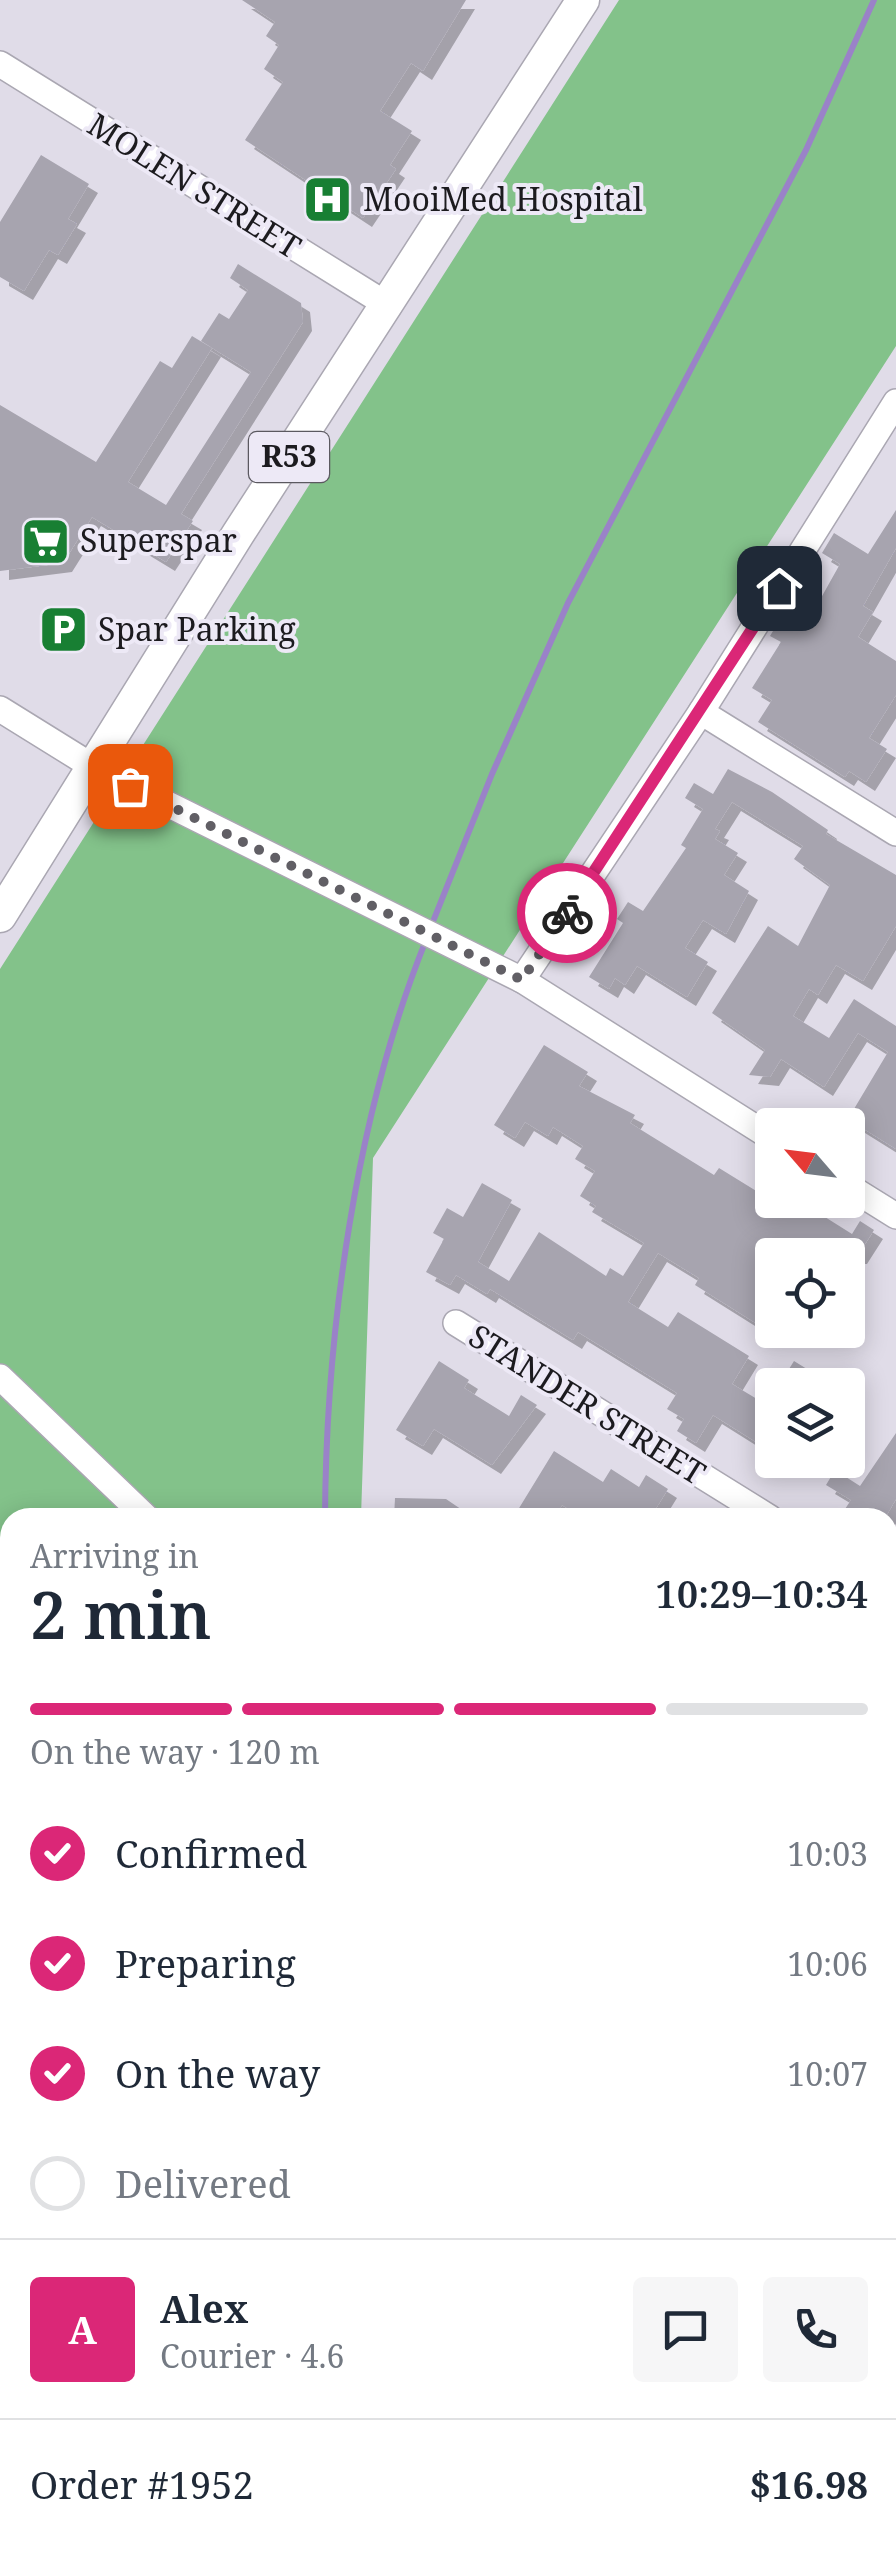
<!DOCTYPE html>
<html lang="en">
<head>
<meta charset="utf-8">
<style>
  body { margin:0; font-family:"Noto Serif",serif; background:#f6f6f7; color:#1f2937; height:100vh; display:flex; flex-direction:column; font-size:38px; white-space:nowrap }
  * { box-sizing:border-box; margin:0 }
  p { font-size:32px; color:#747a83 }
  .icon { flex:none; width:55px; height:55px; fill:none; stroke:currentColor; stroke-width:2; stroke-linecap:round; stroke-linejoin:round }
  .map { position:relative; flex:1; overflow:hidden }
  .panel { position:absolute; left:0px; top:1508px; width:898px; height:1062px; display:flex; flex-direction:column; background:#fff; border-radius:30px 30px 0 0; box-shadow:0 5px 25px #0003 }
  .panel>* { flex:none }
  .needle { width:65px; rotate:298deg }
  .controls { position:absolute; left:755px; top:1108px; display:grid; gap:20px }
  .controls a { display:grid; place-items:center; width:110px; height:110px; border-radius:10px; background:#fff; box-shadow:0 5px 25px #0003; font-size:50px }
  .pin { position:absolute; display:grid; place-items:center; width:85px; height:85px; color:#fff; margin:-42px; border-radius:20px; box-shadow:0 5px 15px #0006 }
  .courier { position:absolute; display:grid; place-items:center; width:100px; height:100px; margin:-50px; border:8px solid #db2777; border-radius:50%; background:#fff; color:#222; box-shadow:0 2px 12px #0007 }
  .head em { font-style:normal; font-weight:600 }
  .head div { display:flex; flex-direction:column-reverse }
  .head { display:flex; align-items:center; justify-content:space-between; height:170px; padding:0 30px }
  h1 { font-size:65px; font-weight:600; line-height:75px }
  .bar { display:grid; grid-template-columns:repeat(4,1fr); gap:15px 10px; align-content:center; height:120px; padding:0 30px }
  .bar i { height:12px; border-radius:8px; background:#e0e1e3 }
  .bar .current { background:#db2777 }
  .bar p { grid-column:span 4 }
  .line { display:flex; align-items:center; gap:25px; padding:0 30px; border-top:2px solid #e0e1e3 }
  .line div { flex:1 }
  .round { display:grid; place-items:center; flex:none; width:105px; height:105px; border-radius:10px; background:#f6f6f7 }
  ol { padding:0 30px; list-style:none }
  li { display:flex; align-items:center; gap:30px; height:110px }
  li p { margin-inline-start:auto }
  li .icon { padding:10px; border-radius:50%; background:#db2777; color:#fff; stroke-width:4 }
  li:last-child { color:#747a83 }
  li i { width:55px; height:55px; border:5px solid #e0e1e3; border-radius:50% }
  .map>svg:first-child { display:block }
  .green { fill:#83c28a }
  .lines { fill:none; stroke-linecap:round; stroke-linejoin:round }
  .stream { stroke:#9a82c8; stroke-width:6 }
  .building { fill:#a7a4af; filter:url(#shadow) }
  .minor-casing { stroke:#aaa7b2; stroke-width:28 }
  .major-casing { stroke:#aaa7b2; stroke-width:35 }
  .minor { stroke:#fff; stroke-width:25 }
  .major { stroke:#fff; stroke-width:32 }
  .done { stroke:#615f65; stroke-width:10; stroke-dasharray:0 18 }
  .route { stroke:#db2777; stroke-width:12 }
  .labels { text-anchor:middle; stroke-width:8; stroke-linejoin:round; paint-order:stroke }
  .shield { fill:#ede9f6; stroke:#5b5960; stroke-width:2.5 }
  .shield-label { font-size:30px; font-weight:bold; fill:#1c1b1f }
  .street-label { font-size:32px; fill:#1c1b1f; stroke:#ede9f6 }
  .poi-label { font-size:32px; fill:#1c1b1f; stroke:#ede9f6; text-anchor:start }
</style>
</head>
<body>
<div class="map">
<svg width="896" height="2568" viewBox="0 0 896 2568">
  <defs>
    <filter id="shadow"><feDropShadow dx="9" dy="9" stdDeviation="0" flood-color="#0004"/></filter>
  </defs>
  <rect width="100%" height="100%" fill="#e0dce8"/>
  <g class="green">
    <path d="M619,0H896V346L373,1158L361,1517L10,1518V1984L0,1977V969Z"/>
    <path d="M10,2396V2560H479L474,2568H0V2412Z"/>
  </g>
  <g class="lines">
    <g class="stream">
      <path d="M430,929L492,774L568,603L806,150L874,0"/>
      <path d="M325,1518C326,1330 356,1114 426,940"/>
      <path d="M308,2568V2560"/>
    </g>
  </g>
  <g class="building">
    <path d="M242,0H466L423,71L411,63L380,111L412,131L390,165L396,169L363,218L245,140L283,82L264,69L279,45L266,36L275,22Z"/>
    <path d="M41,155L89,184L68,219L77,224L58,255L49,250L24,291L0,277V222Z"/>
    <path d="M238,264L301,303L303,322L181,514L193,521L166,562L92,517L63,563L0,571V405L96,462L160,361L172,368L192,336L212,348L128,482L166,505L251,372L201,341L219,313L229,319L248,290L230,278Z"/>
    <path d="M896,510V548L863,606L873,612L858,637L896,661V695L869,738L887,749L866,782L849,771L845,777L758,722L772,700L752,688L781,642L770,636L791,601L812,614L840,564L822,553L834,533L868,554Z"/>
    <path d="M728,769L772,792L828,830L826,834L896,875V926L863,981L836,965L818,995L809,989L793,1016L829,1038L854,999L896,1026V1149L848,1119L888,1052L858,1033L824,1087L781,1059L770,1077L749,1075L765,1050L712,1013L768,926L798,946L830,885L794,859L803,846L732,802L715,829L720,831L715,839L738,853L724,875L749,891L726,934L703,920L685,948L708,962L687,997L637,966L625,985L615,978L609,989L589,977L623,923L617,919L628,902L643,911L686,848L681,845L703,809L685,798L694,783L713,794Z"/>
    <path d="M544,1045L588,1072L579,1086L635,1115L630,1123L714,1175L719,1168L789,1211L798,1200L852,1234L860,1221L874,1230L858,1255H772V1321L767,1330L695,1285L699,1278L658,1253L628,1302L668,1327L678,1312L749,1356L732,1384L772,1408V1452L713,1415L696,1443L677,1431L684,1419L667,1409L677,1393L578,1332L573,1340L490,1289L487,1294L456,1275L450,1285L426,1272L444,1239L433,1233L447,1208L463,1217L482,1183L512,1200L478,1262L509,1281L539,1232L606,1276L610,1268L623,1276L644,1243L592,1212L596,1206L580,1196L595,1171L575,1159L583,1146L553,1127L548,1136L525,1122L515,1138L494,1125Z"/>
    <path d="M439,1361L469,1380L464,1388L509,1416L521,1395L537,1405L492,1465L434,1429L423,1446L396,1430Z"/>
    <path d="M794,1361L815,1374L833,1385H779Z"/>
    <path d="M896,1433V1499L885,1518H859L845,1509L851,1500L826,1485L835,1470L860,1486Z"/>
    <path d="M554,1451L603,1482L611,1469L639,1487L646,1475L668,1489L650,1518H583L562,1505L555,1518H513Z"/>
    <path d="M395,1498L446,1499L474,1518H394Z"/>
  </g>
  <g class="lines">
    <defs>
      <g id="minor">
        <path d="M0,64L389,306"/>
        <path d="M0,709L95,768L522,980L772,1138"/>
        <path d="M701,712L896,833"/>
        <path d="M522,980L701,712L896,402"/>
        <path d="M848,1186L896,1216"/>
        <path d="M456,1323L770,1518"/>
        <path d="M0,1377L147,1518"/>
        <path d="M888,1591L896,1596"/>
        <path d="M888,1638L896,1624"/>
        <path d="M888,2012L896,2017"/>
        <path d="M0,2017L10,2024"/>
        <path d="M0,2380L10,2364"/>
        <path d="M888,2432L896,2438"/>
        <path d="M491,2568L497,2560"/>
      </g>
      <path id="major" d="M0,916L238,534L583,0"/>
    </defs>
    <use href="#minor" class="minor-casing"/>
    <use href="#major" class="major-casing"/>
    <use href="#minor" class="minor"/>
    <use href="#major" class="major"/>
  </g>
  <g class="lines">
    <path class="done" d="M130,786L522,980L567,913"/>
    <path class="route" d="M567,913L779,588"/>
  </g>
  <defs>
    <symbol id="hospital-square" viewBox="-11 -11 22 22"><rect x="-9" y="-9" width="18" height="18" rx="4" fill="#187f33" stroke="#ede9f6"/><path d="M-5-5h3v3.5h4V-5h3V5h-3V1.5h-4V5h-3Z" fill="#fff"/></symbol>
    <symbol id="supermarket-square" viewBox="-11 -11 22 22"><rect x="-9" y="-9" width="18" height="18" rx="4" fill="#187f33" stroke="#ede9f6"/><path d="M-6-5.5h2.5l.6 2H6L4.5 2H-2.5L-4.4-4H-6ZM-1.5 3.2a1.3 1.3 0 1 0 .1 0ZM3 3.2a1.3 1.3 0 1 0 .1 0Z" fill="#fff"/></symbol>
    <symbol id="parking-square" viewBox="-11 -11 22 22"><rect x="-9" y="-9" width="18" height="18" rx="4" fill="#187f33" stroke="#ede9f6"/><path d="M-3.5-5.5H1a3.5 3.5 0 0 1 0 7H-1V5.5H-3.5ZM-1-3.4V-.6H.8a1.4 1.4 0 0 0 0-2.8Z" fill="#fff"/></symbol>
  </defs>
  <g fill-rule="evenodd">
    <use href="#hospital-square" x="300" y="172" width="55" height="55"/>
    <use href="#supermarket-square" x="18" y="514" width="55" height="55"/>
    <use href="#parking-square" x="36" y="602" width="55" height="55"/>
  </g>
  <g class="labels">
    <rect class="shield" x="249" y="432" width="80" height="50" rx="8"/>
    <g class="shield-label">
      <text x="289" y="467">R53</text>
    </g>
    <g class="street-label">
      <text transform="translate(194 186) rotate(32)" y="11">MOLEN STREET</text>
      <text transform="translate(587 1405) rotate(32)" y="11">STANDER STREET</text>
    </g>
    <g class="poi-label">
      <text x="363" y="211">MooiMed Hospital</text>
      <text x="80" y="552">Superspar</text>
      <text x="98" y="641">Spar Parking</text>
    </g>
  </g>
</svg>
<div class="controls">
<a><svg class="needle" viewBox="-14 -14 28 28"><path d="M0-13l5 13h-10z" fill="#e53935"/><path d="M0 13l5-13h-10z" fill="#747a83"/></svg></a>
<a><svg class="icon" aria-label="locate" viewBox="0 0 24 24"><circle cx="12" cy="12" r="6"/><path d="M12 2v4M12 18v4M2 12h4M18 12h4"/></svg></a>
<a><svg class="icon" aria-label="layers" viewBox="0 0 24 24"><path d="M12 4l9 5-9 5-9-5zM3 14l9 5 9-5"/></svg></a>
</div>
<div class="pin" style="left:130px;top:786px;background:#ea580c"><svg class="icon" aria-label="bag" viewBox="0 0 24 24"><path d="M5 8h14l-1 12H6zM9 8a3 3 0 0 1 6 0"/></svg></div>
<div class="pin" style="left:779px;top:588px;background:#1f2937"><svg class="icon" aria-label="home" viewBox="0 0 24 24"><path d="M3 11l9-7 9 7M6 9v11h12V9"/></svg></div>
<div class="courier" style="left:567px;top:913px"><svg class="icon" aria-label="bike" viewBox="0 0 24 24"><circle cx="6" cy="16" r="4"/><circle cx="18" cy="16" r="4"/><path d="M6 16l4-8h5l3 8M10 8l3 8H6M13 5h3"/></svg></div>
<section class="panel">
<div class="head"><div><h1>2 min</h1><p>Arriving in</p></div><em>10:29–10:34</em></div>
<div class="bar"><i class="current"></i><i class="current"></i><i class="current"></i><i></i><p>On the way · 120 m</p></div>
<ol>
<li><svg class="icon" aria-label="check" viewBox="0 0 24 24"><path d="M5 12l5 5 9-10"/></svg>Confirmed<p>10:03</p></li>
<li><svg class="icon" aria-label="check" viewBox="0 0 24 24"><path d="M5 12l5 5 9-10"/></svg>Preparing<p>10:06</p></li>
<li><svg class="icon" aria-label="check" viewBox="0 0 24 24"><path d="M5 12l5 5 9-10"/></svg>On the way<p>10:07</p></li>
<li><i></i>Delivered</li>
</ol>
<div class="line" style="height:180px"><b class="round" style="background:#db2777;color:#fff">A</b><div><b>Alex</b><p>Courier · 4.6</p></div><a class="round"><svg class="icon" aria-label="chat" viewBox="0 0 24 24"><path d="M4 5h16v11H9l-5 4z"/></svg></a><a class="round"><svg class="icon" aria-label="phone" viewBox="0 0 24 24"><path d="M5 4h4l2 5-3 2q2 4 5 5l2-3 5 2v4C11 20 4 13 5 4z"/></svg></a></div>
<div class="line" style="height:130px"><div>Order #1952</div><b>$16.98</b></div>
</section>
</div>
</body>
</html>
